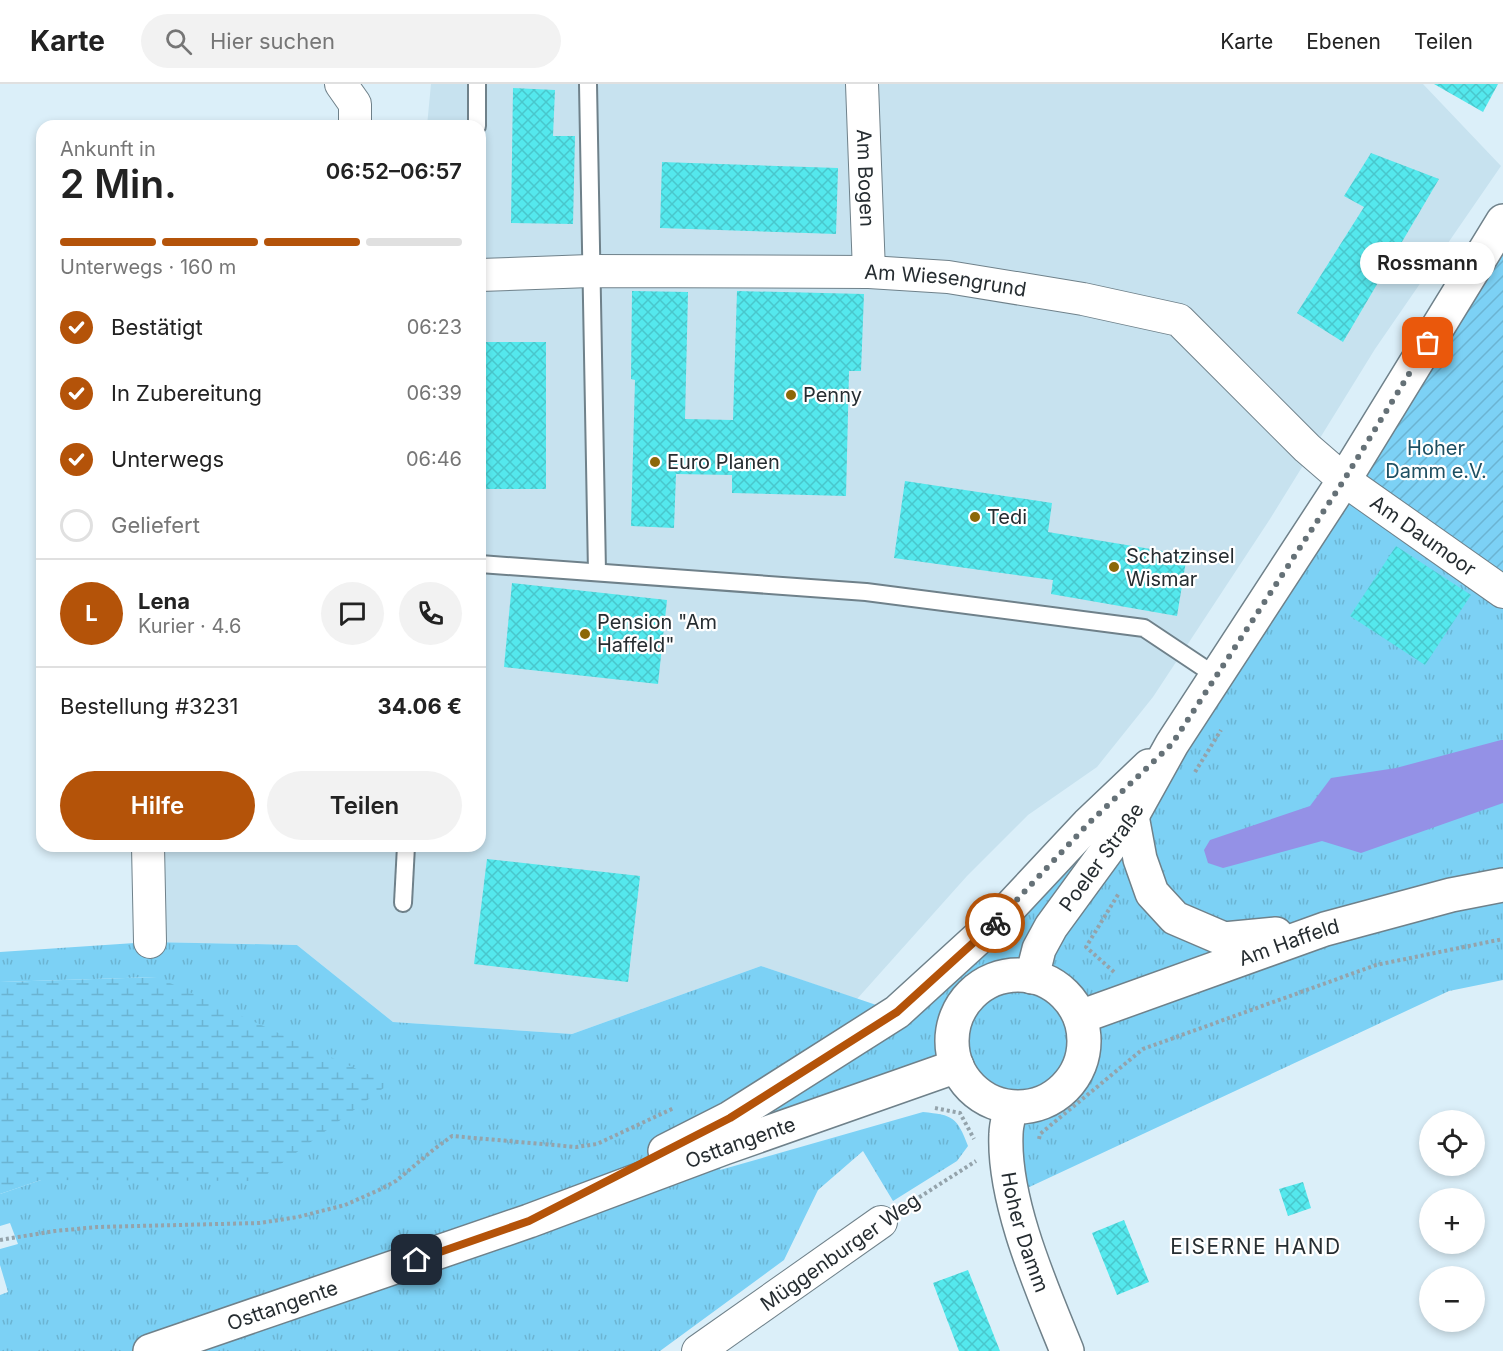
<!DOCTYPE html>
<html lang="de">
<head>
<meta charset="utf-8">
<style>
  body { margin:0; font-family:Inter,sans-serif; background:#f2f2f2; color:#222; height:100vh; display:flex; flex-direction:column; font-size:22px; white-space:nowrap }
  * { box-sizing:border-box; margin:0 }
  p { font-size:20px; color:#767676 }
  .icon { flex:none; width:33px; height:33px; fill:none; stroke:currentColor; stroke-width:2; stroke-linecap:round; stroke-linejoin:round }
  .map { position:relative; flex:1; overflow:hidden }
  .side { position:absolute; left:36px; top:36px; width:450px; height:732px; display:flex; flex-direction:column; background:#fff; border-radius:18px; box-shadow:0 3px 9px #0003 }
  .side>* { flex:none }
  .controls { position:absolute; left:1419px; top:1026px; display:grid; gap:12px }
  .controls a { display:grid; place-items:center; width:66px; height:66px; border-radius:50%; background:#fff; box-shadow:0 3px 9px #0003; font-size:30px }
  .pin { position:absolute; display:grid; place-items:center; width:51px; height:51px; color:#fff; margin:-26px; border-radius:12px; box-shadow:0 3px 9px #0006 }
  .courier { position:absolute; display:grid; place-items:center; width:60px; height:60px; margin:-30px; border:4px solid #b45309; border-radius:50%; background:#fff; color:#222; box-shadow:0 2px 8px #0007 }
  .bubble { position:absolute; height:42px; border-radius:21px; background:#fff; box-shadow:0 3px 9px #0003; font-size:20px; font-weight:600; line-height:42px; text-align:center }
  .headline em { font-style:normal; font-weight:600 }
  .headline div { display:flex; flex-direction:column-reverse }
  .headline { display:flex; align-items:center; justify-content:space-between; height:102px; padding:0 24px }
  h1 { font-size:39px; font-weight:600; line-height:45px }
  .bar { display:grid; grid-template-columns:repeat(4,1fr); gap:9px 6px; align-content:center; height:72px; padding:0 24px }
  .bar i { height:8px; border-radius:4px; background:#e0e0e0 }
  .bar .on { background:#b45309 }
  .bar p { grid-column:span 4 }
  .line { display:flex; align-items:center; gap:15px; padding:0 24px; border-top:2px solid #e0e0e0 }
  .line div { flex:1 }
  .round { display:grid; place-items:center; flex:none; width:63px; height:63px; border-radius:32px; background:#f2f2f2 }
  ol { padding:0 24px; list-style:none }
  li { display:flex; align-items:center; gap:18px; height:66px }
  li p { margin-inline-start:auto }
  li .icon { padding:6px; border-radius:50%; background:#b45309; color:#fff; stroke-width:4 }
  li:last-child { color:#767676 }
  li i { width:33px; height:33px; border:3px solid #e0e0e0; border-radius:50% }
  .button { display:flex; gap:12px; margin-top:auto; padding:12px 24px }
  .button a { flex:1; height:69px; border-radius:36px; background:#b45309; color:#fff; font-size:24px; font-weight:600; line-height:69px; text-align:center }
  .button a+a { background:#f2f2f2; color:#222 }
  header { display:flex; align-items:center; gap:36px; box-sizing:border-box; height:84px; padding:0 30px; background:#fff; border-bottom:2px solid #e0e0e0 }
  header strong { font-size:28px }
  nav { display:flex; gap:33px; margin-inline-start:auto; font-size:21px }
  .search { width:420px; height:54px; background:#f2f2f2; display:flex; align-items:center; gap:15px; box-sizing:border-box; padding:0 21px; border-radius:33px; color:#767676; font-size:22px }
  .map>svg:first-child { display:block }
  .built { fill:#c7e2ef }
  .grass { fill:url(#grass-tufts) }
  .wetland { fill:url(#wetland-marsh) }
  .garden { fill:url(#garden-furrows) }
  .water { fill:#9491e6 }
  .building { fill:url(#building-cross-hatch) }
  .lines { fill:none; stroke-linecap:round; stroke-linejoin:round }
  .service-casing { stroke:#6f818a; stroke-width:20 }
  .minor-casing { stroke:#6f818a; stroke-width:34 }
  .tertiary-casing { stroke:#6f818a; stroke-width:36 }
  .secondary-casing { stroke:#6f818a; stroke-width:36 }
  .path { stroke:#94a3ab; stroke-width:4; stroke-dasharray:3 3; stroke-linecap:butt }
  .service { stroke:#fff; stroke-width:16 }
  .minor { stroke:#fff; stroke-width:32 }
  .tertiary { stroke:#fff; stroke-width:33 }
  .secondary { stroke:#fff; stroke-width:33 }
  .done { stroke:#657177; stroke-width:6; stroke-dasharray:0 10.8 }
  .route { stroke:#b45309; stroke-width:8 }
  .poi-dot { fill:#8c6809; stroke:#fff; stroke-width:2 }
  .labels { text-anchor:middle; stroke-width:4.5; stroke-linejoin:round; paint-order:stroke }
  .street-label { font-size:20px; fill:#262d31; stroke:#fff }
  .poi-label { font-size:20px; fill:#262d31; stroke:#fff; text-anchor:start }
  .park-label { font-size:20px; fill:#1d4f62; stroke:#fff }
  .neighbourhood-label { font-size:21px; letter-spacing:1.5px; fill:#262d31; stroke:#fff }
</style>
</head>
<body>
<header>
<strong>Karte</strong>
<div class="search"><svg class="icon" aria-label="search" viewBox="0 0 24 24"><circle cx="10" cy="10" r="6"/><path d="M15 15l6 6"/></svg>Hier suchen</div>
<nav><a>Karte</a><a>Ebenen</a><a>Teilen</a></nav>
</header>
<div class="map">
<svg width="1503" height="1267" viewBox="0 0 1503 1267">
  <defs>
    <pattern id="grass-tufts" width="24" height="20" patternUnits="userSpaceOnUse" patternTransform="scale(1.5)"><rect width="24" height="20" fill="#7cd1f5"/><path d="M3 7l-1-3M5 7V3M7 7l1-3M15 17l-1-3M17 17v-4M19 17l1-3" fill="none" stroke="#6bb4d2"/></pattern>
    <pattern id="wetland-marsh" width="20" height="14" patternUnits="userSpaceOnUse" patternTransform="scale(1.5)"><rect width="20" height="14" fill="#7cd1f5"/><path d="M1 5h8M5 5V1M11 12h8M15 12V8" fill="none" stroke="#6bb4d2"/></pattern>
    <pattern id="garden-furrows" width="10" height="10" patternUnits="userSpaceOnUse" patternTransform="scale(1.5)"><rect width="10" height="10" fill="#7cd1f5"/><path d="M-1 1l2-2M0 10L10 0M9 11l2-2" fill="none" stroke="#6bb4d2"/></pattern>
    <pattern id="building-cross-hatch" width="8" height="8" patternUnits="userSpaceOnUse" patternTransform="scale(1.5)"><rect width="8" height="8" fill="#54e8ed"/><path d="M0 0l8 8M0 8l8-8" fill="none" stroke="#49c7cc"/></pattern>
  </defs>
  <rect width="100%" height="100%" fill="#dbeff9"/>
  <path class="built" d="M431,0H1423L1501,82L1375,265L1270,435L1153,613L1097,683L1028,731L967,792L857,915L761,882L572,950L393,938L297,861L150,858L148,762H480V42H427Z"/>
  <path class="grass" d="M1344,396L1503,508V896L1449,907L1012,1111L997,1031C970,1020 964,1010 951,985L725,1064L720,1086L923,1028C953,1031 957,1033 968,1062L957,1077L893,1117L863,1067L818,1106L784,1176L660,1267H0V1211L8,1208L0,1181V1165L18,1160L10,1139L0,1142V1110L41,1096L157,893L0,898V868L150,858L297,861L393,938L572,950L761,882L897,928L1172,660Z"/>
  <path class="wetland" d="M157,893L389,1000L258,1097L41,1096L0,1110V898Z"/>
  <path class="garden" d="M1503,138V508L1344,396Z"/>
  <path class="water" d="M1501,656H1503V719L1361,769L1322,757L1223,784L1208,779L1204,766L1210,756L1310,722L1331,694L1396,684Z"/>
  <g class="building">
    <path d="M1434,0H1498L1483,28Z"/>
    <path d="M513,4L555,6L553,52H575L573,140L511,139Z"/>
    <path d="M1371,69L1439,95L1343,258L1297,229L1364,123L1344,112Z"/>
    <path d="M662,78L838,84L836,150L660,144Z"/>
    <path d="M632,207L688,208L685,335L733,336L737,207L864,210L861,287H849L846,412L732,409V391L676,390L674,444L631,442L635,296L631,295Z"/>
    <rect x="480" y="258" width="66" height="147"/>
    <path d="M905,397L1052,419L1048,448L1187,471L1177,532L1051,510L1053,496L894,474Z"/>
    <path d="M1396,462L1471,511L1425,581L1350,532Z"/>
    <path d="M512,499L667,516L658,600L504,583Z"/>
    <path d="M487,775L640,792L628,898L474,880Z"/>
    <path d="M1303,1098L1311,1124L1288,1132L1279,1105Z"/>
    <path d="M1124,1136L1149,1198L1117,1211L1092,1149Z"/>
    <path d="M968,1186L1000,1267H959L933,1199Z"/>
  </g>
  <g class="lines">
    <defs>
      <g id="service">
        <path d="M588,0L597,488"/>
        <path d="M477,42V0"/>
        <path d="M480,480L866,508L1144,544L1216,592"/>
        <path d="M403,819L406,762"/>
      </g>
      <g id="minor">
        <path d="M341,0L355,20V42"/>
        <path id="s1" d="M862,0L869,188"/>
        <path id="s2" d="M480,191L590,187L869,188L948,193L1083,215L1179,236L1307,364L1344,396L1503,508"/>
        <path d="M148,762L150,858"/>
        <path d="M698,1267L881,1138"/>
      </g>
      <g id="tertiary">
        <path d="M1132,732L1140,775L1152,809L1175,834L1224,855L1276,850"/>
        <path id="s3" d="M1080,933L1325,845L1451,811L1503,801"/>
      </g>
      <g id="secondary">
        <circle cx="1018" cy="957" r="66"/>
        <path id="s4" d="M1032,893L1039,865L1051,843L1132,732L1172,660L1344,396L1503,137"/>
        <path id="s5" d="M1011,1023C1009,1032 1006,1041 1006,1050C1003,1118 1042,1205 1067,1267"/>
        <path d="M665,1067L730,1034L897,928L1000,834L1088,740L1149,682"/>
        <path id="s6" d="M150,1267L529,1137L724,1064L957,982"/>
      </g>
    </defs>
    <use href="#service" class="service-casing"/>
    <use href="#minor" class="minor-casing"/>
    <use href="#tertiary" class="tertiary-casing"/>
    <use href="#secondary" class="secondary-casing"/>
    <g class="path">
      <path d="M1195,688L1221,646"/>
      <path d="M1114,888L1086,863L1119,809"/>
      <path d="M935,1024L960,1029L974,1055"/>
      <path d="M1039,1055L1040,1050L1143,965L1376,881L1503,855"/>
      <path d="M904,1123L976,1077"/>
      <path d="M0,1156L55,1147L97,1143L260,1139L298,1133L345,1121L379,1106L396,1097L433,1066L452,1052L576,1063L597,1060L674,1024"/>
    </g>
    <use href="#service" class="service"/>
    <use href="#minor" class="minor"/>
    <use href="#tertiary" class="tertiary"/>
    <use href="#secondary" class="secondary"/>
  </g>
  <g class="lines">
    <path class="done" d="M995,839L1088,740L1172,660L1344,396L1428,259"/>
    <path class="route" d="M417,1176L529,1137L730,1034L897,928L995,839"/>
  </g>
  <g class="poi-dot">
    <circle cx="791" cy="311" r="6"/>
    <circle cx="655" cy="378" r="6"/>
    <circle cx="975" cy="433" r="6"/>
    <circle cx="1114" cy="483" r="6"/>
    <circle cx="585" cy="550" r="6"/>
  </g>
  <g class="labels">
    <g class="street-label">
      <text dy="7" stroke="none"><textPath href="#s1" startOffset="94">Am Bogen</textPath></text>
      <text dy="7" stroke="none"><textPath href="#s2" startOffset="466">Am Wiesengrund</textPath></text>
      <text dy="7" stroke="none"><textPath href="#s2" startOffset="1030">Am Daumoor</textPath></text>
      <text dy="7" stroke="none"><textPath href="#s4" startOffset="140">Poeler Straße</textPath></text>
      <text dy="7" stroke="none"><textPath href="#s3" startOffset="222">Am Haffeld</textPath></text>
      <text dy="7" stroke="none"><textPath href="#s6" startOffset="626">Osttangente</textPath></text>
      <text dy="7" stroke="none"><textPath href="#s5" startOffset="128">Hoher Damm</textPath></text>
      <text transform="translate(840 1168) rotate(-35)" y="7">Müggenburger Weg</text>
      <text dy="7" stroke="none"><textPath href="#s6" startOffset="140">Osttangente</textPath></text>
    </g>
    <g class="poi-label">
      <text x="803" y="318">Penny</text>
      <text x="667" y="385">Euro Planen</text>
      <text x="987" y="440">Tedi</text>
      <text x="1126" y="479">Schatzinsel<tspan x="1126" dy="23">Wismar</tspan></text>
      <text x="597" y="545">Pension "Am<tspan x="597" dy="23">Haffeld"</tspan></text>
    </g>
    <g class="park-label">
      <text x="1436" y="371">Hoher<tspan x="1436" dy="23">Damm e.V.</tspan></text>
    </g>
    <g class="neighbourhood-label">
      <text x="1256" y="1170">EISERNE HAND</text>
    </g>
  </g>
</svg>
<div class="controls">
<a><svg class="icon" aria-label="locate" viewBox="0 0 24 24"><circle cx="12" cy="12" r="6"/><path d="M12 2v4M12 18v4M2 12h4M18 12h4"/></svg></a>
<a>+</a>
<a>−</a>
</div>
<div class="pin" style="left:1428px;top:259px;background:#ea580c"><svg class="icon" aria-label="bag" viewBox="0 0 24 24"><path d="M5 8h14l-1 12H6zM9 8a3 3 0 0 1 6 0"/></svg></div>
<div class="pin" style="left:417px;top:1176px;background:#1f2937"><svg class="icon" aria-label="home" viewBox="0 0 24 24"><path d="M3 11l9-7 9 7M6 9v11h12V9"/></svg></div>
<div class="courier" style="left:995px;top:839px"><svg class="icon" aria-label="bike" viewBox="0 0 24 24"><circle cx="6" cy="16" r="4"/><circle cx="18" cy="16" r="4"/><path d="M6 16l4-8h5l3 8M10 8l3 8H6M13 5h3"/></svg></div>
<div class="bubble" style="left:1360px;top:158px;width:135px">Rossmann</div>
<section class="side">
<div class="headline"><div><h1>2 Min.</h1><p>Ankunft in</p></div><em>06:52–06:57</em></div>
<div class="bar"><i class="on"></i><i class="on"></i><i class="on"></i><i></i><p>Unterwegs · 160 m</p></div>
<ol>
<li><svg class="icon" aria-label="check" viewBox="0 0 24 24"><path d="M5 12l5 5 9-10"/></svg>Bestätigt<p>06:23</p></li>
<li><svg class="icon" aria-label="check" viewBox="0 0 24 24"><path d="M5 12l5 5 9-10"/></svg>In Zubereitung<p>06:39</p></li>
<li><svg class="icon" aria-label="check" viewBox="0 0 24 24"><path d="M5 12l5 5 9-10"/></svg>Unterwegs<p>06:46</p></li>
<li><i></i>Geliefert</li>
</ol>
<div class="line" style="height:108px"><b class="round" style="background:#b45309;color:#fff">L</b><div><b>Lena</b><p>Kurier · 4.6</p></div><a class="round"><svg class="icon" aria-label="chat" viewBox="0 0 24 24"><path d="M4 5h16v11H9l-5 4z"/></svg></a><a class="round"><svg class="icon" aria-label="phone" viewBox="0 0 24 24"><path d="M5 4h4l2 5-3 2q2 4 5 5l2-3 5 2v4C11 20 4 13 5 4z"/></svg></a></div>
<div class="line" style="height:78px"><div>Bestellung #3231</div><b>34.06 €</b></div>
<div class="button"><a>Hilfe</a><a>Teilen</a></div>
</section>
</div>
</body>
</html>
